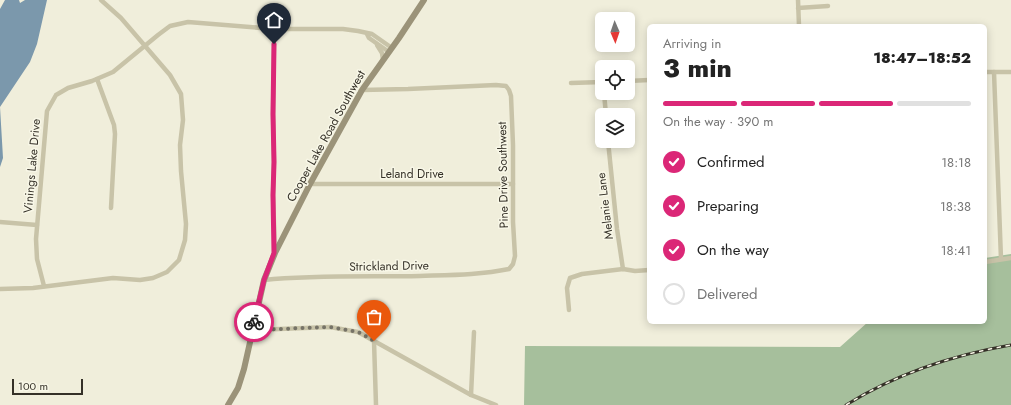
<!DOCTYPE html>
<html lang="en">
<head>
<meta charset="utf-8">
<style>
  body { margin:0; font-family:Jost,sans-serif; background:#f6f6f6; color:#222; height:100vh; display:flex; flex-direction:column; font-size:15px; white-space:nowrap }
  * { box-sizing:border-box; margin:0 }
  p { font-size:13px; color:#767676 }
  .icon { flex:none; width:22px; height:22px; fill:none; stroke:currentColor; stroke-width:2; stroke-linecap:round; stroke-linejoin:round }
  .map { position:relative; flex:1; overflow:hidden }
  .sheet { position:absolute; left:647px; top:24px; width:340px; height:300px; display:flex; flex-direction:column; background:#fff; border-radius:6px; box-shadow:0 2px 10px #0003 }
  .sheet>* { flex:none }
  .needle { width:26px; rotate:178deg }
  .tools { position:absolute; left:595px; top:12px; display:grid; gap:8px }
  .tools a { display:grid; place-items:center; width:40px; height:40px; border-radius:6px; background:#fff; box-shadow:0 2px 10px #0003; font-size:20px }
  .scale { position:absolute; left:12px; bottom:10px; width:71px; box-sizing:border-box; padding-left:4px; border:2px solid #353128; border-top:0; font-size:11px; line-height:14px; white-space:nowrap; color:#353128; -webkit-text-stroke:3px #f8f7e7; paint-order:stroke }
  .pin { position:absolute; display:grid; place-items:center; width:34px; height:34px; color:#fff; margin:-41px -17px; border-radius:50% 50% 50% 0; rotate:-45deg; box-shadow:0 0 4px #0007 }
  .pin .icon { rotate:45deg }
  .courier { position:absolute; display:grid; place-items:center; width:40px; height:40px; margin:-20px; border:3px solid #db2777; border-radius:50%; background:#fff; color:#222; box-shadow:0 1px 5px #0007 }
  .summary em { font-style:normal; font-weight:800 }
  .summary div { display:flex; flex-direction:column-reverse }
  .summary { display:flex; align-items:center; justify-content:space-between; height:68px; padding:0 16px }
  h1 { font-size:26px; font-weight:800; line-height:30px }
  .bar { display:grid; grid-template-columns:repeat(4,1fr); gap:6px 4px; align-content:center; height:48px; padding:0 16px }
  .bar i { height:5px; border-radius:3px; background:#e0e0e0 }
  .bar .on { background:#db2777 }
  .bar p { grid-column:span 4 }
  ol { padding:0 16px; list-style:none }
  li { display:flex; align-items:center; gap:12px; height:44px }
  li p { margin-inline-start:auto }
  li .icon { padding:4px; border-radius:50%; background:#db2777; color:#fff; stroke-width:4 }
  li:last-child { color:#767676 }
  li i { width:22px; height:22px; border:2px solid #e0e0e0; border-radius:50% }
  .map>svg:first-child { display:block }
  .green { fill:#a6bf9c }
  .water { fill:#7b98ac }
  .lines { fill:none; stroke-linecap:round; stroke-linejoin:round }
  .street { stroke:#c8c3a8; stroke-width:4.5 }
  .secondary { stroke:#9b9379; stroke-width:6 }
  .rail-casing { stroke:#353128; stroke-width:3 }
  .rail { stroke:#f8f7e7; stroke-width:1.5; stroke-dasharray:4.5; stroke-linecap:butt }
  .done { stroke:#767367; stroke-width:4; stroke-dasharray:0 7.2 }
  .route { stroke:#db2777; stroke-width:5 }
  .labels { text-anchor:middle; stroke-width:3; stroke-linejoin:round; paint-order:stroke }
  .street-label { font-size:12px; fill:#353128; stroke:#f8f7e7 }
</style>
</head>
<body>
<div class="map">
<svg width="1011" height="405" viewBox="0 0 1011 405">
  <rect width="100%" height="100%" fill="#f0eedb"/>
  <path class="green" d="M1011,254V405H524L525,346L840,347L868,322H985V258Z"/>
  <path class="water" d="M5,0H19L20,3L25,0H47L37,44L30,62L0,107L3,158L0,167V9Z"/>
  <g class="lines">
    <g class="street">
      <path d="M798,0L799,26"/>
      <path d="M798,8L828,6"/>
      <path d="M367,34L369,38L389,52"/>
      <path d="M274,44L273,114L274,162L273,195L275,253"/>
      <path d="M377,45L382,53L383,60"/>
      <path d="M985,72H1011"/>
      <path d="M994,72L1001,259"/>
      <path d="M97,79L114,125L115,134L111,208"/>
      <path d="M628,81L649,80"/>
      <path d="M571,83L602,82"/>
      <path d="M604,93L606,115"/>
      <path d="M608,141L617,229L623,269"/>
      <path d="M310,184H513"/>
      <path d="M0,222L37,225"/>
      <path d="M985,262L1011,258"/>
      <path d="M264,280C316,275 368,277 420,276C450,275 480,275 509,269L513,264L515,256L513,222V145L511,96L509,90L506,86L496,85L408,89L362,90"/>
      <path d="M44,286L37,259L36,239L47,111L56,95L68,88L92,81L113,72L158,35L170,26L188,22L274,29H343L358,31L372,34L392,48"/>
      <path d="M0,289L33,288L113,278L140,280L153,278L167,272L179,260L185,240L186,224L181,171L180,145L183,120L181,94L170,75L121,18L101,0"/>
      <path d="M569,310L567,288L570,278L582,274L623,269L635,271L649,270"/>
      <path d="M253,330L330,327L358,332L471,395L496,405"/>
      <path d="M374,341L376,405"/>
      <path d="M471,395L474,332"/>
    </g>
    <path class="secondary" d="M228,405L238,388L244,369L264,280L275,253L310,184L362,90L399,38L424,0"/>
    <defs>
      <path id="rail" d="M846,405C896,374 953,355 1011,345"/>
    </defs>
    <use href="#rail" class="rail-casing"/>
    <use href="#rail" class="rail"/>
  </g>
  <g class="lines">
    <path class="done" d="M254,322L253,330L330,327L358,332L374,341"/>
    <path class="route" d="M254,322L264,280L274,253L273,195L274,162L273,114L274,44"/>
  </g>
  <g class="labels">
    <g class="street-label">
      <text transform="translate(326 136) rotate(-61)" y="4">Cooper Lake Road Southwest</text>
      <text transform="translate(32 166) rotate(-85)" y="4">Vinings Lake Drive</text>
      <text x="412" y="178">Leland Drive</text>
      <text transform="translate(503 175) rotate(-91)" y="4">Pine Drive Southwest</text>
      <text transform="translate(605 206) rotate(-97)" y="4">Melanie Lane</text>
      <text transform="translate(389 266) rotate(-1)" y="4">Strickland Drive</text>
    </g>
  </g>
</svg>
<div class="tools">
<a><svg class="needle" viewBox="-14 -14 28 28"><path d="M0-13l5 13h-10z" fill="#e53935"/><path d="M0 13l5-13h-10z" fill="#767676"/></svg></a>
<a><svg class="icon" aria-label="locate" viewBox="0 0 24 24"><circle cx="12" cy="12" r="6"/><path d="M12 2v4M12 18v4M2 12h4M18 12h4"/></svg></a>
<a><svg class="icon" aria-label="layers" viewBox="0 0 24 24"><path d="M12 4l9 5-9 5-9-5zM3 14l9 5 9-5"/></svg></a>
</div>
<div class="scale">100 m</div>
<div class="pin" style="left:374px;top:341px;background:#ea580c"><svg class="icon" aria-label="bag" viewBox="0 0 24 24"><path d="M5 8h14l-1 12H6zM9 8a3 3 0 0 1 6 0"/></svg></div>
<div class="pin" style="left:274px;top:44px;background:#1f2937"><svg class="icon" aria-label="home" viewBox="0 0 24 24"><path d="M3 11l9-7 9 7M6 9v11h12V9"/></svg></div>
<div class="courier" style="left:254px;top:322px"><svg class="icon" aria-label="bike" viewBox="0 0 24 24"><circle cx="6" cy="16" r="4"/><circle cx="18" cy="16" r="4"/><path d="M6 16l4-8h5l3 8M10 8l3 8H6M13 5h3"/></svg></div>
<section class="sheet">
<div class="summary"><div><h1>3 min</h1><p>Arriving in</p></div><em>18:47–18:52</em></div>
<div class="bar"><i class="on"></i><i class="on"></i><i class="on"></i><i></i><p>On the way · 390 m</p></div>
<ol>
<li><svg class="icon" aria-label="check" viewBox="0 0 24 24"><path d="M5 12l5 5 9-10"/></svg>Confirmed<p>18:18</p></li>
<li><svg class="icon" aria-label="check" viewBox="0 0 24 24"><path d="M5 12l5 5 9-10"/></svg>Preparing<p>18:38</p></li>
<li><svg class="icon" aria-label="check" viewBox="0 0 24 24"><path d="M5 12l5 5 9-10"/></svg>On the way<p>18:41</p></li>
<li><i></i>Delivered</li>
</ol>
</section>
</div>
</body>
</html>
